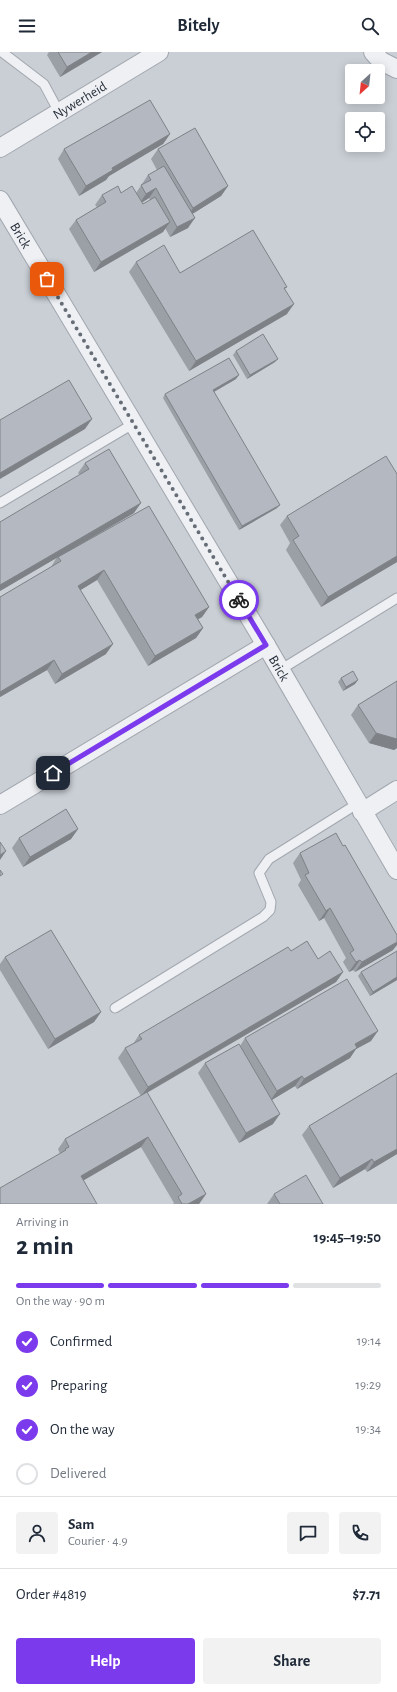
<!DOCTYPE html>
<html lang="en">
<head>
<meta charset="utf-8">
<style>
  body { margin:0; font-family:"Alegreya Sans",sans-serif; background:#f2f2f3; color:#1f2937; height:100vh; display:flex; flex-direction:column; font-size:15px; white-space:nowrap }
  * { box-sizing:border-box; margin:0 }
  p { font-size:13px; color:#747a83 }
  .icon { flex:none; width:22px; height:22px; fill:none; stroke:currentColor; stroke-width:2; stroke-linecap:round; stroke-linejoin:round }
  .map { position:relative; height:1152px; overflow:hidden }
  .drawer { display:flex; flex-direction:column; background:#fff; flex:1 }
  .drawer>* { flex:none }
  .needle { width:26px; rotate:207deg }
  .buttons { position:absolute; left:345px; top:12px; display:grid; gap:8px }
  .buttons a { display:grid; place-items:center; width:40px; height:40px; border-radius:4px; background:#fff; box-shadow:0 2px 10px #0003; font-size:20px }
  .pin { position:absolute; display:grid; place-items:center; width:34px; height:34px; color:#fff; margin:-17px; border-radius:8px; box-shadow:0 2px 6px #0006 }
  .courier { position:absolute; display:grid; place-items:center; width:40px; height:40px; margin:-20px; border:3px solid #7c3aed; border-radius:50%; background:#fff; color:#222; box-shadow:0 1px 5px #0007 }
  .headline em { font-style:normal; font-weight:700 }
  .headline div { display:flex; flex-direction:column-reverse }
  .headline { display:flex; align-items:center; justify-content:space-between; height:68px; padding:0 16px }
  h1 { font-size:26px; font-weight:700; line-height:30px }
  .bar { display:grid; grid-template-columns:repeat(4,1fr); gap:6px 4px; align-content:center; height:48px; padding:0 16px }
  .bar i { height:5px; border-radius:3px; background:#e0e1e3 }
  .bar .on { background:#7c3aed }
  .bar p { grid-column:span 4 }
  .line { display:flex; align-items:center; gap:10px; padding:0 16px; border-top:1px solid #e0e1e3 }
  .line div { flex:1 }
  .round { display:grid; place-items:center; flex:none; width:42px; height:42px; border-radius:4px; background:#f2f2f3 }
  ol { padding:0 16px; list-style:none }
  li { display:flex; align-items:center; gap:12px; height:44px }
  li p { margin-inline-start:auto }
  li .icon { padding:4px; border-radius:50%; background:#7c3aed; color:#fff; stroke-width:4 }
  li:last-child { color:#747a83 }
  li i { width:22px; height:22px; border:2px solid #e0e1e3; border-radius:50% }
  .button { display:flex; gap:8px; margin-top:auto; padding:8px 16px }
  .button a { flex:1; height:46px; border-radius:4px; background:#7c3aed; color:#fff; font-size:16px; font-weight:700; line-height:46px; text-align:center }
  .button a+a { background:#f2f2f3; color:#1f2937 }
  header { display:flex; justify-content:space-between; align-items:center; height:52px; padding:0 16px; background:#fff; font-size:18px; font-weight:700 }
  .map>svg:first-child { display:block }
  .built { fill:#cacfd6; fill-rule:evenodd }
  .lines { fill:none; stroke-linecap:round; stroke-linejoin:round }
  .service-casing { stroke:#a2a7ae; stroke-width:11 }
  .minor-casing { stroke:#a2a7ae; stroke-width:20 }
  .service { stroke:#eef0f4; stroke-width:9 }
  .minor { stroke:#eef0f4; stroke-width:18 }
  .wall { fill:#9b9fa6; fill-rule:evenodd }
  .shaded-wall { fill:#7e8287 }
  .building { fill:#b4b9c1; stroke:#7e8287 }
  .done { stroke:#666d76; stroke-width:4; stroke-dasharray:0 7.2 }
  .route { stroke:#7c3aed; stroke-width:5 }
  .labels { text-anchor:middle; stroke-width:3; stroke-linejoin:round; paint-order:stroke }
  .street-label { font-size:14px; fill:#272f3a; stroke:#ebeff3 }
</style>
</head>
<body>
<header><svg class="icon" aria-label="menu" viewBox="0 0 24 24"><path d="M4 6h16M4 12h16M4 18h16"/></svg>Bitely<svg class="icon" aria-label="search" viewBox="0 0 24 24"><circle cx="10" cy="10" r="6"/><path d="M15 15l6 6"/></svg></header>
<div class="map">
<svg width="397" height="1152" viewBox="0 0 397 1152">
  <rect width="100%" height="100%" fill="#dce0e5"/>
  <path class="built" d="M0,0H397V1152H0ZM352,19H378V45H352ZM352,67H378V93H352Z"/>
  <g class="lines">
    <defs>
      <g id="service">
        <path d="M2,0L44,32L59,60"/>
        <path d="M0,451L133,372"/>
        <path d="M280,618L397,546"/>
        <path d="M115,956L263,865L270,858L271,850L259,821L269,807L357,752"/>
      </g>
      <g id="minor">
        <path d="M373,0L381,9L397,17"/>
        <path id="s1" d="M0,96L159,0"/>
        <path id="s2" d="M0,148L266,593L397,818"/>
        <path d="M0,753L266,593"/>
        <path d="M362,760L397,738"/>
      </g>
    </defs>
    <use href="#service" class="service-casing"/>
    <use href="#minor" class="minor-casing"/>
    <use href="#service" class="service"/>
    <use href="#minor" class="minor"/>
  </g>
  <g class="wall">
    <path d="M49,0H102L60,25L47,3Z"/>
    <path d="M170,82L163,92L109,124L106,128L79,144L58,107L64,97Z"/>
    <path d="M158,97L228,134L221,144L192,162L188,176L170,185L165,176L163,180L94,220L69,177L76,168L97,155L95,153L102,143L121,141H136L148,123L157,118L151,107ZM149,146L150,148L143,152L142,151Z"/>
    <path d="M136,210L180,221L287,235L285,237L287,262L189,319L129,220Z"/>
    <path d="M236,299L275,310L247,327L233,303Z"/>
    <path d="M236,327L214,340L277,456L239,478L163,346L165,342Z"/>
    <path d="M85,411L134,461L76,495L209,555L202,565L198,567L203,576L196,586L148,614L97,528L80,538L106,602L55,632L47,618L0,645V545L51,515L57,505L0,539V470L80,423L78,421Z"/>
    <path d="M397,422V510L321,555L286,498L290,491L280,473L287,464Z"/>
    <path d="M341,626L355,632L343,639L338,630Z"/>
    <path d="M397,629V696L394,698L369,691L351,663L358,653Z"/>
    <path d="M78,777L71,787L23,815L12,796L19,786Z"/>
    <path d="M300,801L393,898L355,920L353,918L349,920L343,910L346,906L324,866L319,869L298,833L301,828L293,811Z"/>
    <path d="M291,899L318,907L343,920L336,930L147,1041L206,1142L199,1152H173L174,1151L141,1095L83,1128L60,1102L58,1097L65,1087L141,1044L118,1006L125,996L133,992L139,983Z"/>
    <path d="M5,905L101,960L94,970L48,997L0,918V912Z"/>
    <path d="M361,920L397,928L370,944L358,924Z"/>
    <path d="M245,986L371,989L356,997L350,1006L297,1037L295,1034L272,1048L273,1072L239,1091L198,1021L205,1011L240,994Z"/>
    <path d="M397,1021V1102L367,1120L365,1117L333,1136L302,1083L309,1074Z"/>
    <path d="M274,1142L323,1152H267Z"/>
  </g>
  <g class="shaded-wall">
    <path d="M92,0H102L60,25L67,15Z"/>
    <path d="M170,82L163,92L109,124L106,128L79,144L86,134L112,116Z"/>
    <path d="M228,134L221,144L186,166L193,156Z"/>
    <path d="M156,136L149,146L139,152L146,142Z"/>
    <path d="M195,166L188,176L170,185L177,175Z"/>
    <path d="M170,170L163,180L94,220L101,210Z"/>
    <path d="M294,252L287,262L189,319L196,309Z"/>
    <path d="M278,307L275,310L247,327L250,323Z"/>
    <path d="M239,323L236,327L210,342L213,338Z"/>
    <path d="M92,367L85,377L0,427V421Z"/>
    <path d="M141,451L134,461L0,539V533Z"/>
    <path d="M280,453L277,456L239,478L242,474Z"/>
    <path d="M397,504V510L321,555L328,545Z"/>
    <path d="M104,518L97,528L71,544L78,534Z"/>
    <path d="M209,555L202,565L188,573L195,563Z"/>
    <path d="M203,576L196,586L148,614L155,604Z"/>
    <path d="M113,592L106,602L55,632L62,622Z"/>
    <path d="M54,608L47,618L0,645V640Z"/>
    <path d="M358,628L355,632L343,639L346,635Z"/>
    <path d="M376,681L397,687V696L394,698L369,691Z"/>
    <path d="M78,777L71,787L23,815L30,805Z"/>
    <path d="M6,799L0,808V803Z"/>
    <path d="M330,856L324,866L319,869L326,859Z"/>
    <path d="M397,890V893L393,898L355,920L362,910Z"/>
    <path d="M360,908L353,918L349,920L356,910Z"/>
    <path d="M343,920L336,930L141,1044L148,1035Z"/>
    <path d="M397,925V928L370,944L373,940Z"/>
    <path d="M101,960L94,970L48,997L55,987Z"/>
    <path d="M378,979L371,989L356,997L350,1006L297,1037L304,1027L355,992Z"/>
    <path d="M302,1024L295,1034L270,1049L277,1039Z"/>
    <path d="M280,1062L273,1072L239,1091L246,1081Z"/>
    <path d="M148,1085L141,1095L74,1134L81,1124Z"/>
    <path d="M397,1096V1102L367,1120L374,1110Z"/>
    <path d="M372,1107L365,1117L333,1136L340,1126Z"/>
    <path d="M206,1142L199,1152H188Z"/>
  </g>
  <g class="building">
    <path d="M58,0H92L67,15Z"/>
    <path d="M150,48L170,82L112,116L113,118L86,134L64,97Z"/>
    <path d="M195,76L228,134L193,156L158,97Z"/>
    <path d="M164,114L195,166L177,175L156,136L146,142L141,133L151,128L148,123Z"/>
    <path d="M118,134L121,141L132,134L143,152L155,145L170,170L101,210L76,168L106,150L102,143Z"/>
    <path d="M253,178L287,235L284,236L294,252L196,309L136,210L164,193L180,221Z"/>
    <path d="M263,282L278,307L250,323L236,299Z"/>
    <path d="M229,306L239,323L213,338L280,453L242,474L165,342Z"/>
    <path d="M69,328L92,367L0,421V368Z"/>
    <path d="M109,397L141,451L0,533V470L89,417L85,411Z"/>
    <path d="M386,404L397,422V504L328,545L293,488L299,484L287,464Z"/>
    <path d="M149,454L209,555L195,563L203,576L155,604L104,518L78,534L113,592L62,622L54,608L0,640V545L61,509L58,505Z"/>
    <path d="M353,619L358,628L346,635L341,626Z"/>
    <path d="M397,629V687L376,681L358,653Z"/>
    <path d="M66,757L78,777L30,805L19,786Z"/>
    <path d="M336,781L343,794L345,793L397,883V890L362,910L360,908L356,910L350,901L354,898L330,856L326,859L305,823L309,821L300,801Z"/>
    <path d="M0,790L6,799L0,803Z"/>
    <path d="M0,818L3,822L0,824Z"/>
    <path d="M51,878L101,960L55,987L5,905Z"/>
    <path d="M307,889L318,907L330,899L343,920L148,1035L125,996L142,987L139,983L288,895L291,899Z"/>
    <path d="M397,899V925L373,940L361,920Z"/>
    <path d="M347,927L378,979L355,992L357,996L304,1027L302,1024L277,1039L245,986Z"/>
    <path d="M239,992L280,1062L246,1081L205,1011Z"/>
    <path d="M397,1021V1097L374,1110L372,1107L340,1126L309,1074Z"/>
    <path d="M147,1040L206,1142L188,1152H182L178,1145L182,1142L148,1085L81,1124L97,1152H0V1136L66,1098L65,1097L69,1095L65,1087Z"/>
    <path d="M306,1123L323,1152H280L274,1142Z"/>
  </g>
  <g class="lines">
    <path class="done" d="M47,227L239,548"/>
    <path class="route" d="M53,721L266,593L239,548"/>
  </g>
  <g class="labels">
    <g class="street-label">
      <text dy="5" stroke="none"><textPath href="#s1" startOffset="93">Nywerheid</textPath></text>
      <text dy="5" stroke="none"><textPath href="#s2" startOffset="41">Brick</textPath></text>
      <text dy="5" stroke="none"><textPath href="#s2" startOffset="545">Brick</textPath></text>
    </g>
  </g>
</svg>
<div class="buttons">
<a><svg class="needle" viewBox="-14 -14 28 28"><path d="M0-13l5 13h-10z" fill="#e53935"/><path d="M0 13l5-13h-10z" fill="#747a83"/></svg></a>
<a><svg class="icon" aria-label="locate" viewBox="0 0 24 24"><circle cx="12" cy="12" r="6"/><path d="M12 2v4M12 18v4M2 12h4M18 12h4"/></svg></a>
</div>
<div class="pin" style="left:47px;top:227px;background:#ea580c"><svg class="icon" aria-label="bag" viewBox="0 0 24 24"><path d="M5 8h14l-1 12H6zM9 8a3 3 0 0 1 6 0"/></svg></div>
<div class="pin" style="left:53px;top:721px;background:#1f2937"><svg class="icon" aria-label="home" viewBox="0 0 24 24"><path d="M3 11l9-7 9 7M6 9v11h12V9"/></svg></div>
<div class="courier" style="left:239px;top:548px"><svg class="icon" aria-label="bike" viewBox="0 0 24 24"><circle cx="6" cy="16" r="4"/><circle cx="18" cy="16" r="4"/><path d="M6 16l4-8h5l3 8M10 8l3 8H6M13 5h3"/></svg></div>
</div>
<section class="drawer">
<div class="headline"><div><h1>2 min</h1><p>Arriving in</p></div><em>19:45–19:50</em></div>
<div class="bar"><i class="on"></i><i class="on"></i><i class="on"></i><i></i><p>On the way · 90 m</p></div>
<ol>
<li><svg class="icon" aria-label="check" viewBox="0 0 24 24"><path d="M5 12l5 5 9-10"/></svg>Confirmed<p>19:14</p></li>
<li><svg class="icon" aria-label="check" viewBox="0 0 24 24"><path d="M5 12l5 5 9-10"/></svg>Preparing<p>19:29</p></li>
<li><svg class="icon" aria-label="check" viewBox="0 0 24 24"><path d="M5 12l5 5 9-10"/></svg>On the way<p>19:34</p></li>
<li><i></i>Delivered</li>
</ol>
<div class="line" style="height:72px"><a class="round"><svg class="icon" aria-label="person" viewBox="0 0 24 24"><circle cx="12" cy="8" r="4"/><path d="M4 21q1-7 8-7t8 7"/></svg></a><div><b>Sam</b><p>Courier · 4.9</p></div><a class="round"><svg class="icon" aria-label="chat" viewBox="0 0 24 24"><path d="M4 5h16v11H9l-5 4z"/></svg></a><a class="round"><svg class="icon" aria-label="phone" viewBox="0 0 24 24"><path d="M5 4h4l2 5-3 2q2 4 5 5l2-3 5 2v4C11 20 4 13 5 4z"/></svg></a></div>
<div class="line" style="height:52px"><div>Order #4819</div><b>$7.71</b></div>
<div class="button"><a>Help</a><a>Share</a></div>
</section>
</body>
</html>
